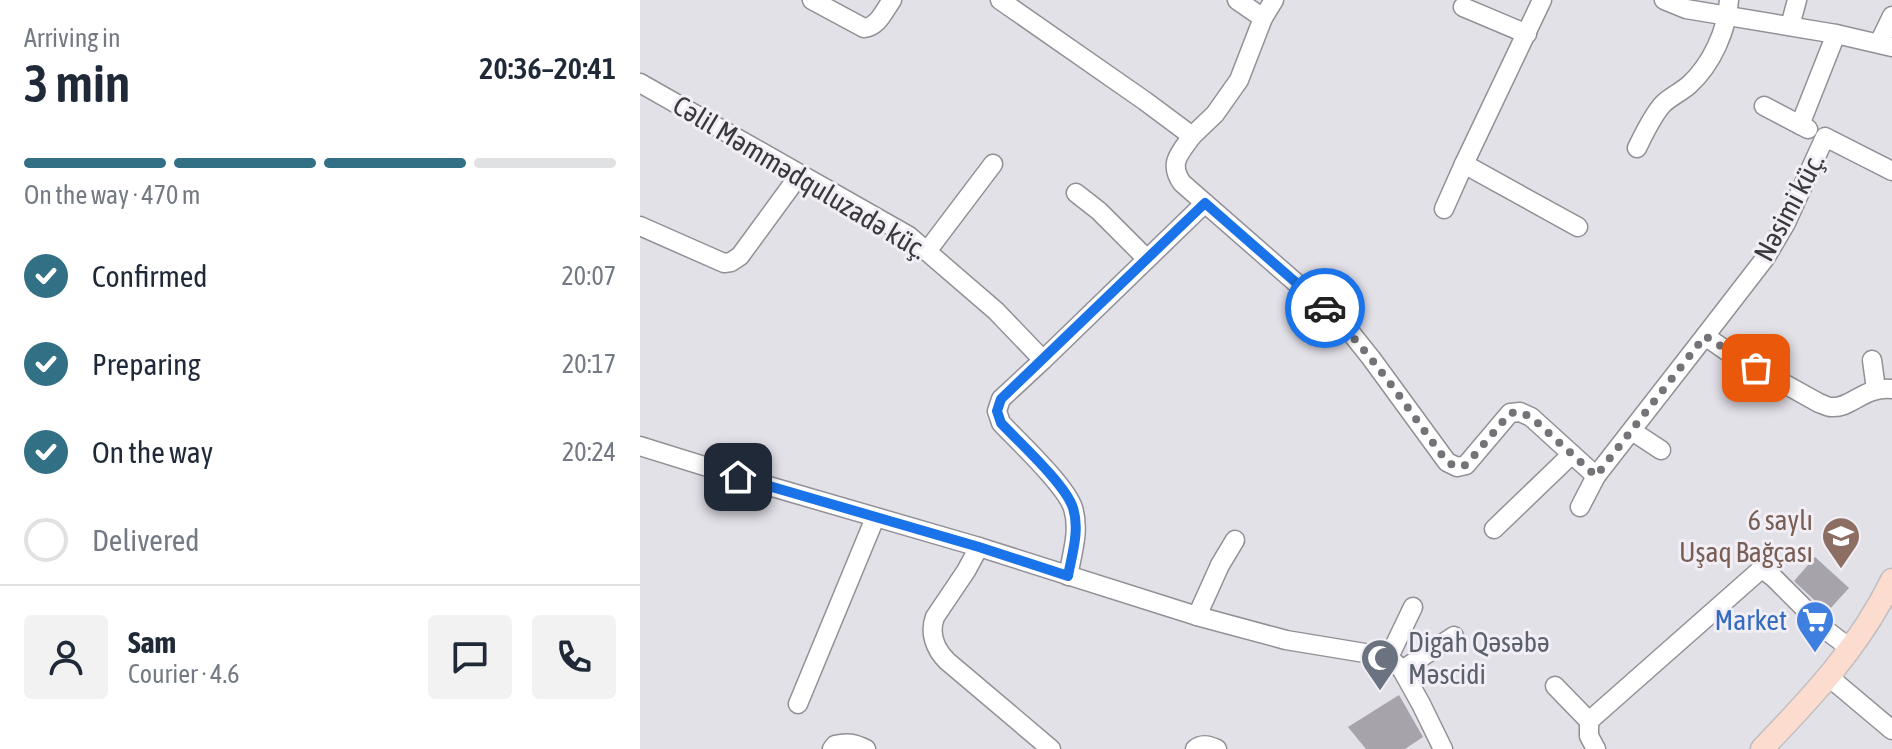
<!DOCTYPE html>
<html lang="en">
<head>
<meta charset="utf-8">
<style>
  body { margin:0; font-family:"Asap Condensed",sans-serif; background:#f2f2f3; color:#1f2937; height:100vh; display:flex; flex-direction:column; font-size:30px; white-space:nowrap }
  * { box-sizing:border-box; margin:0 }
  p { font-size:26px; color:#747a83 }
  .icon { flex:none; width:44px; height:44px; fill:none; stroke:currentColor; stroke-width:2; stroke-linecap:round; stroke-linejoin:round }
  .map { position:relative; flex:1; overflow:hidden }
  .details { display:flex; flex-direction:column; background:#fff; width:640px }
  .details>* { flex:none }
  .pin { position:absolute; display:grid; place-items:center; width:68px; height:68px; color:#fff; margin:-34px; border-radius:16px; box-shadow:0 4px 12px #0006 }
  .courier { position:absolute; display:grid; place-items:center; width:80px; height:80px; margin:-40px; border:6px solid #1a73e8; border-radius:50%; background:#fff; color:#222; box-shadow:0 2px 10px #0007 }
  .head em { font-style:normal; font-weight:600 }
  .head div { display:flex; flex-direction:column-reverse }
  .head { display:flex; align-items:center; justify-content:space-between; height:136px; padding:0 24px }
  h1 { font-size:52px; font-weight:600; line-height:60px }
  .bar { display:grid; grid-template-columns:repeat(4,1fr); gap:12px 8px; align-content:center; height:96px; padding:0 24px }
  .bar i { height:10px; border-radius:6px; background:#e0e1e3 }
  .bar .on { background:#327086 }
  .bar p { grid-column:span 4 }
  .line { display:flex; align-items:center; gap:20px; padding:0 24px; border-top:2px solid #e0e1e3 }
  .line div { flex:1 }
  .round { display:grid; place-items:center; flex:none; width:84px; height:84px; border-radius:8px; background:#f2f2f3 }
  ol { padding:0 24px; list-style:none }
  li { display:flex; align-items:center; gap:24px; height:88px }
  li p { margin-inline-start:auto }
  li .icon { padding:8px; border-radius:50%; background:#327086; color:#fff; stroke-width:4 }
  li:last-child { color:#747a83 }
  li i { width:44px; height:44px; border:4px solid #e0e1e3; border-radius:50% }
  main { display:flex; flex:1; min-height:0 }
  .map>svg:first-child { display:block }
  .building { fill:#a6a4aa }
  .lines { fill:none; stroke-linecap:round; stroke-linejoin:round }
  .minor-casing { stroke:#929096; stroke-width:21 }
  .major-casing { stroke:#c0bfc0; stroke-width:25 }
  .minor { stroke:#fff; stroke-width:18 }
  .major { stroke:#fbdccf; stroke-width:22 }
  .done { stroke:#747378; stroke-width:8; stroke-dasharray:0 14.4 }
  .route { stroke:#1a73e8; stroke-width:10 }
  .labels { text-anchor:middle; stroke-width:6; stroke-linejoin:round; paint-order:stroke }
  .street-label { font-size:28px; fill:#39383b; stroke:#f1eef5 }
  .education-label { font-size:28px; fill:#785e54; stroke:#f1eef5; text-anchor:end }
  .shop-label { font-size:28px; fill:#366cbe; stroke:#f1eef5; text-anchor:end }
  .worship-label { font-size:28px; fill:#5b616d; stroke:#f1eef5; text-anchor:start }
</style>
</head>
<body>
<main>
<section class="details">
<div class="head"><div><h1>3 min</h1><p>Arriving in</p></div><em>20:36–20:41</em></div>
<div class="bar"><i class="on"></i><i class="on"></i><i class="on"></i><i></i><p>On the way · 470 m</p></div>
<ol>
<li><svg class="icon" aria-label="check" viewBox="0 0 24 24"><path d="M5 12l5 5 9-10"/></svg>Confirmed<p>20:07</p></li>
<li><svg class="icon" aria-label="check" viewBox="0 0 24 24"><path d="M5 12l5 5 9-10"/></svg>Preparing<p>20:17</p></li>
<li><svg class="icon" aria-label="check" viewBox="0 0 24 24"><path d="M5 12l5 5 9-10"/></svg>On the way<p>20:24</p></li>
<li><i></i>Delivered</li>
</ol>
<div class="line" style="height:144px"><a class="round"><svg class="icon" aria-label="person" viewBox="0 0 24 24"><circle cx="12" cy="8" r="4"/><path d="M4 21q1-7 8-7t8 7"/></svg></a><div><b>Sam</b><p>Courier · 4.6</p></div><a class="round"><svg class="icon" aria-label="chat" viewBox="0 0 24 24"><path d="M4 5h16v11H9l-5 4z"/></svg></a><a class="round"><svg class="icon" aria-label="phone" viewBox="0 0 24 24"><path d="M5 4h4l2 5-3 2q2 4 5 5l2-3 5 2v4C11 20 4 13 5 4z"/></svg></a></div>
</section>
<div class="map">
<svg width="1252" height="749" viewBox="0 0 1252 749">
  <rect width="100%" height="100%" fill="#e3e1e8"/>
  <g class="building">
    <path d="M1175,557L1209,588L1187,612L1154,581Z"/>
    <path d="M759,695L783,737L765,749H726L708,727Z"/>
  </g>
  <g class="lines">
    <defs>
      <g id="minor">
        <path d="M172,0L224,28C238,27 244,11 252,0"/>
        <path d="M360,0L505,101L552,136C540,153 528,163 542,183L678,302L711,333L731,358L807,462L817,467L826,465L870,413L880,412L891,417L956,476L1065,336L1094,356L1179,403C1183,404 1187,407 1191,407C1211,409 1224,386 1252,389"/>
        <path d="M597,0L623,18"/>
        <path d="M902,0L824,164L938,227"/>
        <path d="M1024,0L1046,9L1196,34L1252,47"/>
        <path d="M823,7L887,34"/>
        <path d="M1150,26L1157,0"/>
        <path d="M1239,43L1252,16"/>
        <path d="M0,83L269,236L356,311L403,360L361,399L357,411L361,423C379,442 426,486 433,508C440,530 432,554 428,576"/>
        <path d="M1124,106L1168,129"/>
        <path d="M1160,125L1196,34"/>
        <path d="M552,136L575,114L599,80L623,18L634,0"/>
        <path d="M997,148C1004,134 1012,116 1023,104C1030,97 1041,92 1049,85C1072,64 1087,30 1089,0"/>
        <path d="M436,193L459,211L507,259"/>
        <path d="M804,209L824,164"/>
        <path d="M0,226L84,263L91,262L100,256L160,174"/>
        <path d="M288,250L353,164"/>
        <path d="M1065,336L1126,257L1146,223L1185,137L1252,171"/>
        <path d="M403,360L565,203"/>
        <path d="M1232,360L1236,389"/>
        <path d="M992,431L1021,450"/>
        <path d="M0,446L122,484L339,547L557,616L646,640L749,657L762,670L781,704L803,749"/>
        <path d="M940,507L956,476"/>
        <path d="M854,529L932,454"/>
        <path d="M339,547L326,571L295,617C289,633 295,649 307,661L411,749"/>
        <path d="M557,616L580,565L595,540"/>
        <path d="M749,657L773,607"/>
        <path d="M762,670L814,636"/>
        <path d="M1189,677L1252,730"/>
        <path d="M915,686L949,721"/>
        <path d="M158,704L235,518"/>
        <path d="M192,749L195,745C207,742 214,743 226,749"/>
        <path d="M555,749C562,743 569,745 577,749"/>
        <path d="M956,749L949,736V721L1119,571H1125L1134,578L1186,630L1211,649"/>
      </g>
      <path id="major" d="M1122,749C1172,697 1220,646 1252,580"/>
    </defs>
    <use href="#minor" class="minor-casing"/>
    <use href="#major" class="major-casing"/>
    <use href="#minor" class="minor"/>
    <use href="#major" class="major"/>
  </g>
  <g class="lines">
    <path class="done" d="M685,308C732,353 768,409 807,462L817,467L826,465L870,413L880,412L891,417L956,476L1065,336L1116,368"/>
    <path class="route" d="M98,477L339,547L428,576C432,554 440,530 433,508C426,485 379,442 361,423L357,411L361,399L565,203L685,308"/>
  </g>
  <defs>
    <symbol id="school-pin" viewBox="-11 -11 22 30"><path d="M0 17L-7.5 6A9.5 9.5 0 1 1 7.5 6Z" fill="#8d6e63" stroke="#f1eef5"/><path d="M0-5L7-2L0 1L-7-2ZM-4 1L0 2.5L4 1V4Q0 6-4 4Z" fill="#fff"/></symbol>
    <symbol id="supermarket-pin" viewBox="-11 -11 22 30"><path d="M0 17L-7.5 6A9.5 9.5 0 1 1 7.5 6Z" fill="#3f7fe0" stroke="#f1eef5"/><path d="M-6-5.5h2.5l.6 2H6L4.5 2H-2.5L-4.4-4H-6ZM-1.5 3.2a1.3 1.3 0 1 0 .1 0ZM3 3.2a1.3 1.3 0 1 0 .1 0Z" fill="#fff"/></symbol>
    <symbol id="mosque-pin" viewBox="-11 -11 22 30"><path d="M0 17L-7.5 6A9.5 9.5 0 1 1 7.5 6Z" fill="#6b7280" stroke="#f1eef5"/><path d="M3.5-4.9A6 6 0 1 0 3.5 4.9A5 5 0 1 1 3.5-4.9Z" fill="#fff"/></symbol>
  </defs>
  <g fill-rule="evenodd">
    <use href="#school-pin" x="1179" y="514" width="44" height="60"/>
    <use href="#supermarket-pin" x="1153" y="598" width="44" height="60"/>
    <use href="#mosque-pin" x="718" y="636" width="44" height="60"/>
  </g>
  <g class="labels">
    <g class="street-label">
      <text transform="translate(160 177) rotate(31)" y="10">Cəlil Məmmədquluzadə küç.</text>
      <text transform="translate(1149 207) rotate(-62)" y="10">Nəsimi küç.</text>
    </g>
    <g class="education-label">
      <text x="1173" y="530">6 saylı<tspan x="1173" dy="32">Uşaq Bağçası</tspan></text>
    </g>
    <g class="shop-label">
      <text x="1147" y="630">Market</text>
    </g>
    <g class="worship-label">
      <text x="768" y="652">Digah Qəsəbə<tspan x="768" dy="32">Məscidi</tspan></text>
    </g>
  </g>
</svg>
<div class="pin" style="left:1116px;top:368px;background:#ea580c"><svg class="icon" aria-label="bag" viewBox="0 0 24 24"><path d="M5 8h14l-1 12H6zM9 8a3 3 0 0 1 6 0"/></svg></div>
<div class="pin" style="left:98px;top:477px;background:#1f2937"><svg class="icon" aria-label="home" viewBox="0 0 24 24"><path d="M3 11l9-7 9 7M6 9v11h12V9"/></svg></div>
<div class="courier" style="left:685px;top:308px"><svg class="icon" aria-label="car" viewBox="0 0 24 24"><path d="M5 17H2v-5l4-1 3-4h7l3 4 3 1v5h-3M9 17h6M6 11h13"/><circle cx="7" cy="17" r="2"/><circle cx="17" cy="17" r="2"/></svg></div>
</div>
</main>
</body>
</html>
